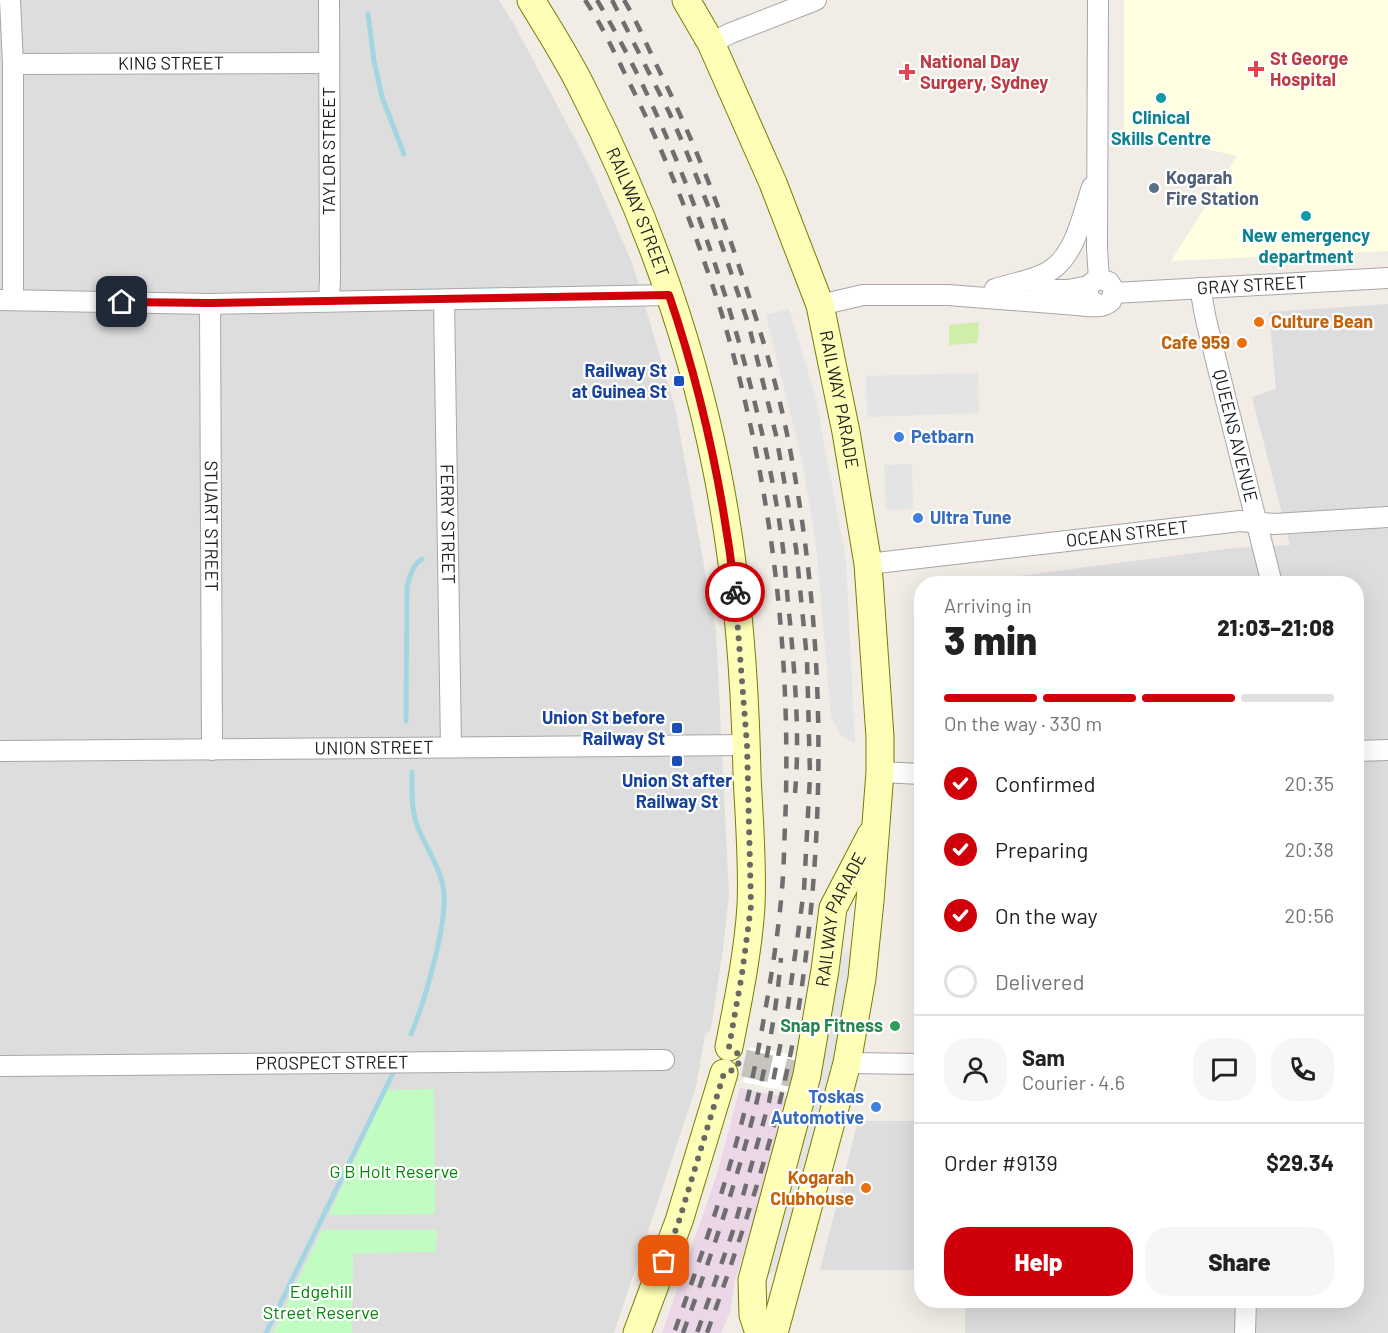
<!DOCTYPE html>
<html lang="en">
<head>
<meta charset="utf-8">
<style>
  body { margin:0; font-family:Barlow,sans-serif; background:#f6f6f6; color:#222; height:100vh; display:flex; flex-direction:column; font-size:22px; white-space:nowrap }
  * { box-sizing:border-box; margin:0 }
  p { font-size:20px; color:#767676 }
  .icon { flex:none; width:33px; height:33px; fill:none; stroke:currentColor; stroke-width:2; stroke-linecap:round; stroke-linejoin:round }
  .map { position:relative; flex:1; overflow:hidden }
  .side { position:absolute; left:914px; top:576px; width:450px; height:732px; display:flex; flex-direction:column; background:#fff; border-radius:24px; box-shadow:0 6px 24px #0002 }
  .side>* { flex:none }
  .pin { position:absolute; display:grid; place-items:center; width:51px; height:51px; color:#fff; margin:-26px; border-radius:12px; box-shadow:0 3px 9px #0006 }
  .courier { position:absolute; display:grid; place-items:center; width:60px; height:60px; margin:-30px; border:4px solid #d0000a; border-radius:50%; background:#fff; color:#222; box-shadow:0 2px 8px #0007 }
  .overview em { font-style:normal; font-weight:800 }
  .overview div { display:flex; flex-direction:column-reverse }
  .overview { display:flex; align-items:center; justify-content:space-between; height:102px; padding:0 30px }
  h1 { font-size:39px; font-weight:800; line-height:45px }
  .bar { display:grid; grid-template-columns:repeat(4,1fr); gap:9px 6px; align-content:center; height:72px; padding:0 30px }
  .bar i { height:8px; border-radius:4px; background:#e0e0e0 }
  .bar .active { background:#d0000a }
  .bar p { grid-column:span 4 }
  .line { display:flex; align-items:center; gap:15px; padding:0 30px; border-top:2px solid #e0e0e0 }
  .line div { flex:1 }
  .round { display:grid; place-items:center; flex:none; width:63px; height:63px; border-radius:24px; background:#f6f6f6 }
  ol { padding:0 30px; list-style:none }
  li { display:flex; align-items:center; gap:18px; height:66px }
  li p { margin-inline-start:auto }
  li .icon { padding:6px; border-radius:50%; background:#d0000a; color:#fff; stroke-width:4 }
  li:last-child { color:#767676 }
  li i { width:33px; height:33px; border:3px solid #e0e0e0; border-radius:50% }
  .primary-button { display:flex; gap:12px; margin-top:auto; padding:12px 30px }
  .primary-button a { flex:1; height:69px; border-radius:24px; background:#d0000a; color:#fff; font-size:24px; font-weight:800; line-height:69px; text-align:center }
  .primary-button a+a { background:#f6f6f6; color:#222 }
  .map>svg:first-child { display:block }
  .residential { fill:#dedddd }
  .industrial { fill:#ebd7e8 }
  .education { fill:#fffee1 }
  .grass { fill:#ceeea9 }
  .park { fill:#c1fdc3 }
  .parking { fill:#e4e4e4 }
  .pier { fill:#fff }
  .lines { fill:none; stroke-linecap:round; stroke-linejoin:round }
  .stream { stroke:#a4d6e2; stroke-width:5 }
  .secondary-tunnel { stroke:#c7c4be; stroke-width:27; stroke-dasharray:27 14; stroke-linecap:butt }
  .street-casing { stroke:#a7a7a7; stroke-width:22 }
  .secondary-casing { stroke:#767e00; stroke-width:29 }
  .street { stroke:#fff; stroke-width:20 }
  .secondary { stroke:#fefeb7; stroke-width:27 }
  .rail { stroke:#6e6e6e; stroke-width:4.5; stroke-dasharray:12 12; stroke-linecap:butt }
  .done { stroke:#696865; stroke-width:6; stroke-dasharray:0 10.8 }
  .route { stroke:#d0000a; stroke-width:8 }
  .health-dot { fill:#e0444e; stroke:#fff; stroke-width:2 }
  .culture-dot { fill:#0f9aa8; stroke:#fff; stroke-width:2 }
  .service-dot { fill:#5c6f8a; stroke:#fff; stroke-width:2 }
  .food-dot { fill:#e8710a; stroke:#fff; stroke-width:2 }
  .transit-dot { fill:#1a4fb4; stroke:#fff; stroke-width:2 }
  .shop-dot { fill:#3f7fe0; stroke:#fff; stroke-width:2 }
  .leisure-dot { fill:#2e9e5b; stroke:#fff; stroke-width:2 }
  .labels { text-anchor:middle; stroke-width:4.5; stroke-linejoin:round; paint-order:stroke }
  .health-label { font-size:18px; font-weight:bold; fill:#be3a42; stroke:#fff; text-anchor:start }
  .street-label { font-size:18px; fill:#202020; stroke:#fff }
  .culture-label { font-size:18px; font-weight:bold; fill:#0d838f; stroke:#fff }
  .service-label { font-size:18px; font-weight:bold; fill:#4e5e75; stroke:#fff; text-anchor:start }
  .food-label { font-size:18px; font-weight:bold; fill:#c56008; stroke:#fff; text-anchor:end }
  .transit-label { font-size:18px; font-weight:bold; fill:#164399; stroke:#fff; text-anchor:end }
  .shop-label { font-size:18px; font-weight:bold; fill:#366cbe; stroke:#fff; text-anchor:start }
  .leisure-label { font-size:18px; font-weight:bold; fill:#27864d; stroke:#fff; text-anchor:end }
  .park-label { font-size:18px; fill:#048809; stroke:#fff }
</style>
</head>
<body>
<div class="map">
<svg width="1388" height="1333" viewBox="0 0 1388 1333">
  <rect width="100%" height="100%" fill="#f1ede6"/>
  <g class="residential">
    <path d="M0,0H499L515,26L590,167L633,265L675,407L716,631L729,895L723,949L711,1029L705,1035L696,1087L614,1333H0Z"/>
    <path d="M1388,304V1333H965V1301L1356,1300V584H987V580L1234,548L1290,545L1252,397L1276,389L1269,312Z"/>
    <path d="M858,1121H921V1270H820Z"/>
  </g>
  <path class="industrial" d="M740,1088L790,1098L770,1178L735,1280L730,1312L721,1333H662L717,1174Z"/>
  <path class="education" d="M1124,0H1388V251L1171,261L1237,156L1167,140L1124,137Z"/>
  <path class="grass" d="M979,322L978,343L949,345V325Z"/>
  <g class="park">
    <path d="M434,1089L435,1214L329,1215L387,1090Z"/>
    <path d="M322,1230H437L436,1252L353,1253L352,1333H273Z"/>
  </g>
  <g class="parking">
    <path d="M789,309L815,395L846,560L855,744L841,735L831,717L816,544L802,460L766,315Z"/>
    <path d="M978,373L979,413L867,417L866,376Z"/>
    <path d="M912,464L913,509L886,510L884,465Z"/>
    <path d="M853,948L831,1075L776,1271L763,1278L841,955Z"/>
  </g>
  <path class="pier" d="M750,1047L797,1056L790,1092L743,1082Z"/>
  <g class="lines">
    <g class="stream">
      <path d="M368,14L374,61L382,97L404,154"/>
      <path d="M406,721L407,586C410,576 413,564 422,559"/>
      <path d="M411,1034C424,1004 450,917 443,886C439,864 423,844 416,822C411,807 412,788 412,772"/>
      <path d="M266,1333L394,1071"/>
    </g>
    <path class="secondary-tunnel" d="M744,1063L794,1074"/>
    <defs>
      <g id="street">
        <path d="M10,0L13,64V300"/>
        <path d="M1098,0L1097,248L1099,279"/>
        <path d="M711,43L731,33L816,0"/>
        <path id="s1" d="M13,64L329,63"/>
        <path id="s2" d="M1200,288L1206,320L1272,584"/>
        <path d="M995,289C1011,284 1029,281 1044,274C1075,260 1082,216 1092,187"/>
        <path d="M1037,290H1068L1089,286"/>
        <path id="s3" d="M1114,293L1388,278"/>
        <path d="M0,300L210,304L669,295"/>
        <path id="s4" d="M444,300L451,747"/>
        <path d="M329,301L330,279L329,0"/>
        <path id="s5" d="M210,304L212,750"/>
        <path d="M820,305L863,295H948L1077,305C1088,306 1102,309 1111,301L1114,290L1109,282L1099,279C1089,282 1086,289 1089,299L1100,306"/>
        <path id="s6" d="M868,564L1240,521L1274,524L1388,517"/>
        <path id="s7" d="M0,751L747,745"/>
        <path d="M1356,751L1388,750"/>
        <path d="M880,772L921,774"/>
        <path d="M847,1063L921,1064"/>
        <path id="s8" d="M0,1066L664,1060"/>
        <path d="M1245,1333L1246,1300"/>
      </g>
      <g id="secondary">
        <path id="s9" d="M531,0C549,30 568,59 583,90C644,210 691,339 717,471C737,571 745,673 747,775C749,817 753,865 751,906C748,953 738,1001 729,1047"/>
        <path id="s10" d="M686,0L711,43L773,183L820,305L846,432L868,564L880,737V772L870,901L862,978L847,1063L774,1333"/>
        <path d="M637,1333L679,1221L724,1073"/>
        <path id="s11" d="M759,1333L753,1315L752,1280L807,1075L825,970L833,908L871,835"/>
      </g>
    </defs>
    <use href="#street" class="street-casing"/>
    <use href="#secondary" class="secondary-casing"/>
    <use href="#street" class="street"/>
    <use href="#secondary" class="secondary"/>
    <g class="rail">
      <path d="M585,0C603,27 616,56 631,86C658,140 681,195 701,252C709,276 718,300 725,325C772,487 792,657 785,826C784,847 784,868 782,889C778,939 769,990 760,1040C742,1140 708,1237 674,1333"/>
      <path d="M597,0C665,115 713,243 747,372C762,430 776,490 783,549C786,573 787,598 790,622C795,678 800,737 795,793"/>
      <path d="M612,0L669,112L685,148L711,213L749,326L776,435L796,548L807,659L810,776L804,890L788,1006L769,1102L734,1228L697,1333"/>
      <path d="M624,0C636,20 645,41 655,62C687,126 714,192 737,260C756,317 775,375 787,434C825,622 828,816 799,1006C782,1118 745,1227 707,1333"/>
      <path d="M683,1333C727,1211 770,1088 781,958"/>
    </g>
  </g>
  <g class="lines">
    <path class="done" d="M664,1261L679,1221L724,1073L736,1069L739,1062L738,1054L729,1047L742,974L751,906L747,745L735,592"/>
    <path class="route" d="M122,302L210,303L669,295C702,392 723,491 735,592"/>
  </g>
  <g class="health-dot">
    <path d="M1253 60h6v6h6v6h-6v6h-6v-6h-6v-6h6z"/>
    <path d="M904 63h6v6h6v6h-6v6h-6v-6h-6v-6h6z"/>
  </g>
  <g class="culture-dot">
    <circle cx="1161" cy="98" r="6"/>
    <circle cx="1306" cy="216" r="6"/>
  </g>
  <circle class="service-dot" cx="1154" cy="188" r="6"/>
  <g class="food-dot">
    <circle cx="1259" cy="322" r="6"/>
    <circle cx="1242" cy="343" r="6"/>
    <circle cx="866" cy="1188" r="6"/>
  </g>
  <g class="transit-dot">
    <rect x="673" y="375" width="12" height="12" rx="3"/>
    <rect x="671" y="722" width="12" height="12" rx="3"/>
    <rect x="671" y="755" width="12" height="12" rx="3"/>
  </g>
  <g class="shop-dot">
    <circle cx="899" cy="437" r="6"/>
    <circle cx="918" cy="518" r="6"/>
    <circle cx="876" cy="1107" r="6"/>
  </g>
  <circle class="leisure-dot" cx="895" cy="1026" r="6"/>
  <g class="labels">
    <g class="health-label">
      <text x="1270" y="65">St George<tspan x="1270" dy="21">Hospital</tspan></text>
      <text x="920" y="68">National Day<tspan x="920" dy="21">Surgery, Sydney</tspan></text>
    </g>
    <g class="street-label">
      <text dy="6" stroke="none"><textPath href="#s1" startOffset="158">KING STREET</textPath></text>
      <text transform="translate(329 151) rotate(-90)" y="6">TAYLOR STREET</text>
      <text dy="6" stroke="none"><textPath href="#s9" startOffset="238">RAILWAY STREET</textPath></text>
      <text dy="6" stroke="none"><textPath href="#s3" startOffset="138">GRAY STREET</textPath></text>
      <text dy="6" stroke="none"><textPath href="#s10" startOffset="430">RAILWAY PARADE</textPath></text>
      <text dy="6" stroke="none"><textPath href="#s2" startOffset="152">QUEENS AVENUE</textPath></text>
      <text dy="6" stroke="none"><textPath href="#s4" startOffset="224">FERRY STREET</textPath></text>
      <text dy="6" stroke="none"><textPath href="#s5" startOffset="222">STUART STREET</textPath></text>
      <text dy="6" stroke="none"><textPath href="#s6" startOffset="261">OCEAN STREET</textPath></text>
      <text dy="6" stroke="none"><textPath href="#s7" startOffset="374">UNION STREET</textPath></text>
      <text dy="6" stroke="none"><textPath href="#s11" startOffset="426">RAILWAY PARADE</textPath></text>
      <text dy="6" stroke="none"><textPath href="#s8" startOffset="332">PROSPECT STREET</textPath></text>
    </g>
    <g class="culture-label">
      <text x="1161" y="124">Clinical<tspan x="1161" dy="21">Skills Centre</tspan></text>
      <text x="1306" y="242">New emergency<tspan x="1306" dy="21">department</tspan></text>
    </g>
    <g class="service-label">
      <text x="1166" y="184">Kogarah<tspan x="1166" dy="21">Fire Station</tspan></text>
    </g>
    <g class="food-label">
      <text x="1271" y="328" text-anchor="start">Culture Bean</text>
      <text x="1230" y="349">Cafe 959</text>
      <text x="854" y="1184">Kogarah<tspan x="854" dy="21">Clubhouse</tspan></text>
    </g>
    <g class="transit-label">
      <text x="667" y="377">Railway St<tspan x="667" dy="21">at Guinea St</tspan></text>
      <text x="665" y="724">Union St before<tspan x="665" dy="21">Railway St</tspan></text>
      <text x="677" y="787" text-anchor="middle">Union St after<tspan x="677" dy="21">Railway St</tspan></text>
    </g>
    <g class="shop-label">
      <text x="911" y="443">Petbarn</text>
      <text x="930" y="524">Ultra Tune</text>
      <text x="864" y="1103" text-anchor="end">Toskas<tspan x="864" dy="21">Automotive</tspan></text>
    </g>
    <g class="leisure-label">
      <text x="883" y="1032">Snap Fitness</text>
    </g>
    <g class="park-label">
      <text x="394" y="1178">G B Holt Reserve</text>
      <text x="321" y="1298">Edgehill<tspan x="321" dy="21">Street Reserve</tspan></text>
    </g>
  </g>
</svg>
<div class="pin" style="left:664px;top:1261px;background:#ea580c"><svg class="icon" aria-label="bag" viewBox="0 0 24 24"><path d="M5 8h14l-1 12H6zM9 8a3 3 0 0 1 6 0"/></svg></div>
<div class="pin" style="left:122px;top:302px;background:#1f2937"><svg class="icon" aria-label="home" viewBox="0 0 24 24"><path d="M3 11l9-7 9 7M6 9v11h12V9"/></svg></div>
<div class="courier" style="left:735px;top:592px"><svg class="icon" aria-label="bike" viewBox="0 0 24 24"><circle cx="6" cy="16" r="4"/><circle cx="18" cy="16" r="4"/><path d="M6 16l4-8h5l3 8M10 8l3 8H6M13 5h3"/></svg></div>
<section class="side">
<div class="overview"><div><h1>3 min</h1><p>Arriving in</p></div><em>21:03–21:08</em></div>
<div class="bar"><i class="active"></i><i class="active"></i><i class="active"></i><i></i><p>On the way · 330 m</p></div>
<ol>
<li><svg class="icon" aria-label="check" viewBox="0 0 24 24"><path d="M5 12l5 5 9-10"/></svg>Confirmed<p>20:35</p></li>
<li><svg class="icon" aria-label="check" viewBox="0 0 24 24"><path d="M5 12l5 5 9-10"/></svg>Preparing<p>20:38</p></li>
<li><svg class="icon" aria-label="check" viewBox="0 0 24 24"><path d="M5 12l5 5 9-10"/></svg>On the way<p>20:56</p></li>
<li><i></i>Delivered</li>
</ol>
<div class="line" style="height:108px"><a class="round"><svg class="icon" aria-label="person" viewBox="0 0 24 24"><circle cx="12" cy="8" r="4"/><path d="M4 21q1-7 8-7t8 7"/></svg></a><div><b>Sam</b><p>Courier · 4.6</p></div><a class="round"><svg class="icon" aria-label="chat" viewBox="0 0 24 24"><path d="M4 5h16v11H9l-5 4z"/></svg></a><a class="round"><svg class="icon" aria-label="phone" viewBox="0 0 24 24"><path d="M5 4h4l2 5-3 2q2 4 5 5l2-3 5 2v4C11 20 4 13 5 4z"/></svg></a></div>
<div class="line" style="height:78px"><div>Order #9139</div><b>$29.34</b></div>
<div class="primary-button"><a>Help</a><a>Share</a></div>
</section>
</div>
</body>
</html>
